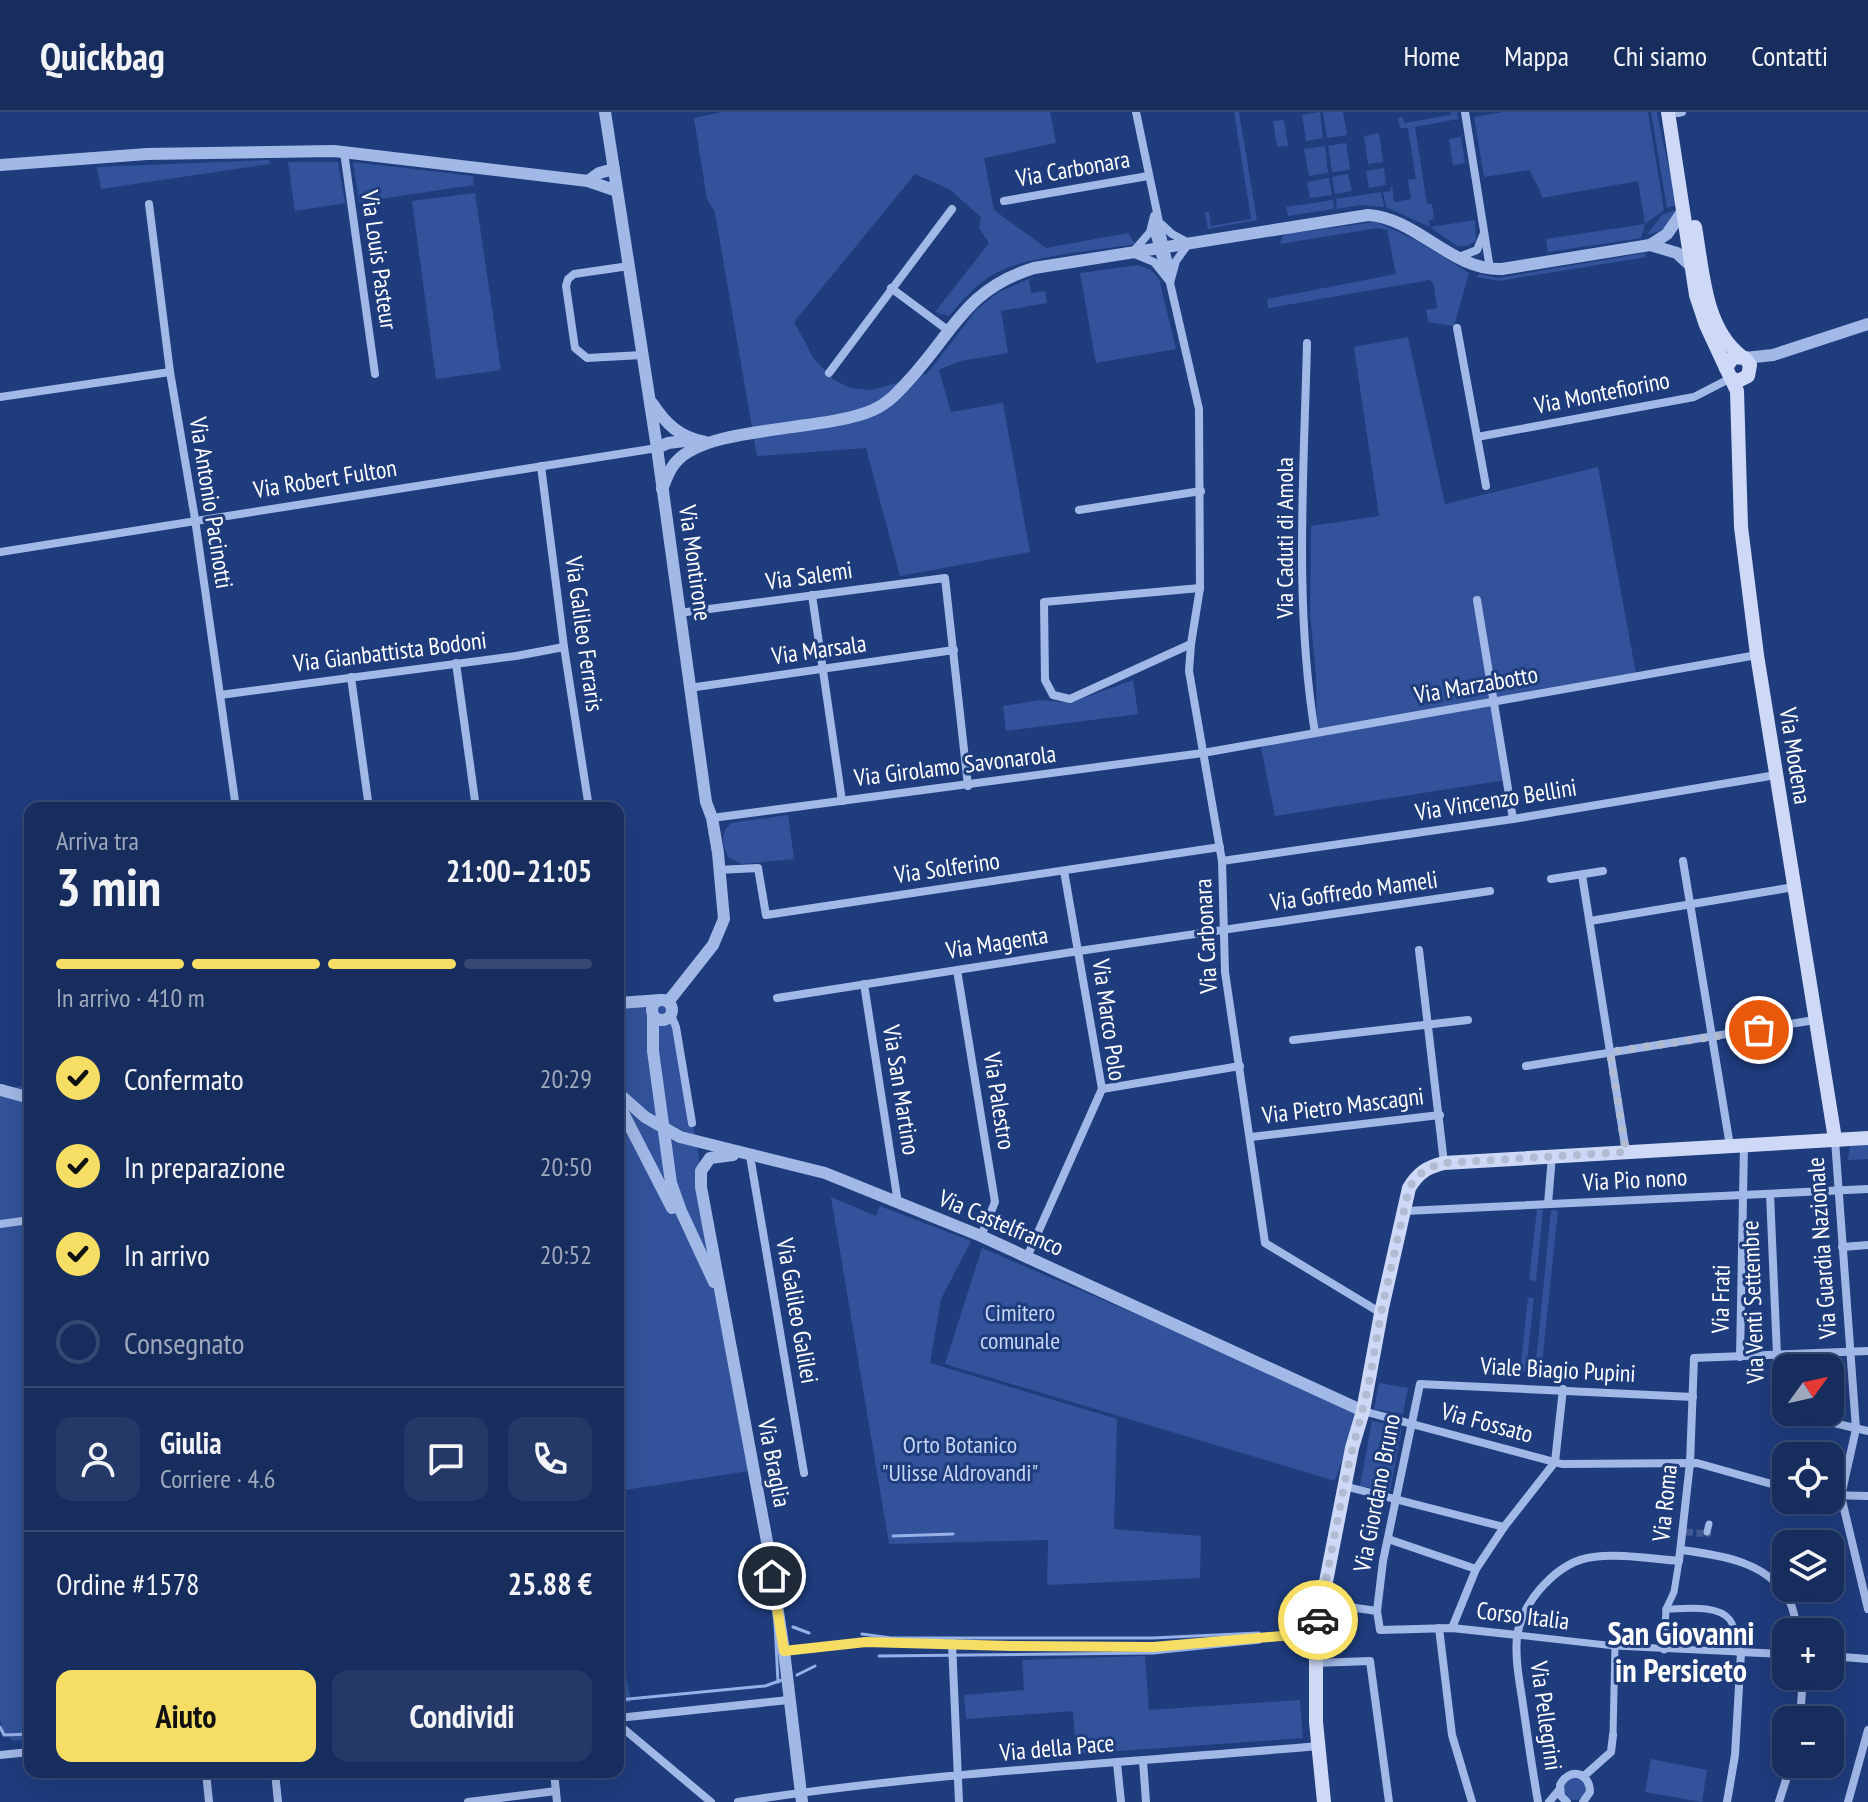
<!DOCTYPE html>
<html lang="it">
<head>
<meta charset="utf-8">
<style>
  body { margin:0; font-family:"PT Sans Narrow",sans-serif; background:#243967; color:#f1f3f6; height:100vh; display:flex; flex-direction:column; font-size:30px; white-space:nowrap }
  * { box-sizing:border-box; margin:0 }
  p { font-size:26px; color:#9ea8bc }
  .icon { flex:none; width:44px; height:44px; fill:none; stroke:currentColor; stroke-width:2; stroke-linecap:round; stroke-linejoin:round }
  .map { position:relative; flex:1; overflow:hidden }
  .drawer { position:absolute; left:24px; top:690px; width:600px; height:976px; display:flex; flex-direction:column; background:#172d5e; border-radius:16px; box-shadow:0 8px 32px #0002,0 0 0 2px #364973 }
  .drawer>* { flex:none }
  .needle { width:52px; rotate:57deg }
  .fabs { position:absolute; left:1772px; top:1242px; display:grid; gap:16px }
  .fabs a { display:grid; place-items:center; width:72px; height:72px; border-radius:16px; background:#172d5e; box-shadow:0 8px 32px #0002,0 0 0 2px #364973; font-size:40px }
  .pin { position:absolute; display:grid; place-items:center; width:68px; height:68px; color:#fff; margin:-34px; border:4px solid #fff; border-radius:50%; box-shadow:0 2px 8px #0007 }
  .courier { position:absolute; display:grid; place-items:center; width:80px; height:80px; margin:-40px; border:6px solid #f5de63; border-radius:50%; background:#fff; color:#222; box-shadow:0 2px 10px #0007 }
  .overview em { font-style:normal; font-weight:700 }
  .overview div { display:flex; flex-direction:column-reverse }
  .overview { display:flex; align-items:center; justify-content:space-between; height:136px; padding:0 32px }
  h1 { font-size:52px; font-weight:700; line-height:60px }
  .bar { display:grid; grid-template-columns:repeat(4,1fr); gap:12px 8px; align-content:center; height:96px; padding:0 32px }
  .bar i { height:10px; border-radius:6px; background:#364973 }
  .bar .selected { background:#f5de63 }
  .bar p { grid-column:span 4 }
  .line { display:flex; align-items:center; gap:20px; padding:0 32px; border-top:2px solid #364973 }
  .line div { flex:1 }
  .round { display:grid; place-items:center; flex:none; width:84px; height:84px; border-radius:16px; background:#243967 }
  ol { padding:0 32px; list-style:none }
  li { display:flex; align-items:center; gap:24px; height:88px }
  li p { margin-inline-start:auto }
  li .icon { padding:8px; border-radius:50%; background:#f5de63; color:#111; stroke-width:4 }
  li:last-child { color:#9ea8bc }
  li i { width:44px; height:44px; border:4px solid #364973; border-radius:50% }
  .action { display:flex; gap:16px; margin-top:auto; padding:16px 32px }
  .action a { flex:1; height:92px; border-radius:16px; background:#f5de63; color:#111; font-size:32px; font-weight:700; line-height:92px; text-align:center }
  .action a+a { background:#243967; color:#f1f3f6 }
  header { display:flex; align-items:center; gap:48px; box-sizing:border-box; height:112px; padding:0 40px; background:#172d5e; border-bottom:2px solid #364973 }
  header strong { font-size:38px }
  nav { display:flex; gap:44px; margin-inline-start:auto; font-size:28px }
  .map>svg:first-child { display:block }
  .green { fill:#32539b }
  .lines { fill:none; stroke-linecap:round; stroke-linejoin:round }
  .stream { stroke:#96b1e8; stroke-width:3 }
  .pedestrian-tunnel { stroke:#415990; stroke-width:7; stroke-dasharray:7 3.5; stroke-linecap:butt }
  .pedestrian { stroke:#a2b8e7; stroke-width:7 }
  .minor { stroke:#a2b8e7; stroke-width:8 }
  .tertiary { stroke:#a2b8e7; stroke-width:12 }
  .secondary { stroke:#cdd9f6; stroke-width:14 }
  .done { stroke:#b1bbd2; stroke-width:8; stroke-dasharray:0 14.4 }
  .route { stroke:#f5de63; stroke-width:10 }
  .labels { text-anchor:middle; stroke-width:6; stroke-linejoin:round; paint-order:stroke }
  .street-label { font-size:24px; fill:#fff; stroke:#1f3c7d }
  .park-label { font-size:24px; fill:#c6d5f5; stroke:#1f3c7d }
  .district-label { font-size:32px; font-weight:bold; fill:#fff; stroke:#1f3c7d }
</style>
</head>
<body>
<header>
<strong>Quickbag</strong>
<nav><a>Home</a><a>Mappa</a><a>Chi siamo</a><a>Contatti</a></nav>
</header>
<div class="map">
<svg width="1868" height="1690" viewBox="0 0 1868 1690">
  <rect width="100%" height="100%" fill="#1f3c7d"/>
  <g class="green">
    <path d="M722,0H1050L1056,31L984,46L994,98L1046,136L1128,121L1135,132C1095,139 1028,143 994,162C976,172 962,189 949,204L935,200L989,131L979,116L981,105L949,77L915,62L794,210L814,247L833,267L850,276L872,278L927,262L977,197L999,180L1029,167L1031,181L1045,179L1047,191L1001,199L1008,241L960,249L939,258L951,300L1003,291L1030,440L900,464L866,336L757,344L715,101L707,87L694,6Z"/>
    <path d="M1234,0H1239L1257,108L1208,117L1205,100H1209L1211,114L1251,107Z"/>
    <path d="M1320,0L1323,26L1306,29L1302,3Z"/>
    <path d="M1323,0H1343L1347,23L1327,26Z"/>
    <path d="M1451,0H1457L1458,7L1415,15L1427,92H1432L1434,107L1429,108L1430,115L1475,108L1476,129L1467,134H1457L1430,115L1386,95L1383,80L1390,79L1392,72L1394,90L1411,87L1408,68L1416,67L1408,16H1400L1398,6L1403,5L1404,11L1451,3Z"/>
    <path d="M1503,0H1648L1664,98L1645,112L1641,126L1548,140L1546,127L1645,112L1638,69L1542,86C1540,74 1533,69 1530,58L1484,65L1474,5Z"/>
    <path d="M1651,0H1657C1662,32 1672,61 1677,93L1667,96Z"/>
    <path d="M1284,8L1288,34L1277,35L1273,9Z"/>
    <path d="M1379,21L1383,50L1368,52L1364,24Z"/>
    <path d="M1461,25L1465,51L1453,53L1449,27Z"/>
    <path d="M1346,31L1350,58L1332,60L1328,34Z"/>
    <path d="M1325,34L1328,61L1309,64L1304,37Z"/>
    <path d="M269,48L270,52L101,77L97,55Z"/>
    <path d="M288,50H338L345,91L295,99Z"/>
    <path d="M353,50L473,64L474,73L359,90Z"/>
    <path d="M1384,56L1386,73L1369,76L1366,59Z"/>
    <path d="M1348,62L1352,79L1335,82L1332,65Z"/>
    <path d="M1329,66L1332,83L1310,86L1307,70Z"/>
    <path d="M1381,80L1384,95L1361,93L1337,97L1336,87Z"/>
    <path d="M475,81L501,258L436,267L412,89Z"/>
    <path d="M1333,88L1334,97L1288,104L1286,95Z"/>
    <path d="M1677,97C1674,111 1662,121 1647,122L1662,103Z"/>
    <path d="M1376,110L1418,129L1469,161L1454,214L1428,210L1426,198L1437,196L1434,173L1430,168L1268,196L1267,187L1396,162L1387,118L1378,116L1280,132L1282,125L1286,122Z"/>
    <path d="M1645,141L1646,145L1499,169L1477,165L1478,162L1498,166Z"/>
    <path d="M1139,153L1151,158L1159,167L1176,237L1096,251L1080,161Z"/>
    <path d="M1408,225L1445,392L1598,355L1637,567L1493,592L1506,668L1275,704L1260,630L1317,620L1316,563L1310,502L1311,414L1379,404L1354,235Z"/>
    <path d="M1133,568L1138,602L1006,619L1003,594L1041,588L1070,591Z"/>
    <path d="M788,703L794,747L742,752L728,745C722,732 720,721 731,711Z"/>
    <path d="M669,881L756,1358L618,1379V889Z"/>
    <path d="M30,973V1627L14,1629L3,1620L0,1607V977Z"/>
    <path d="M1868,1033V1047L1848,1048L1850,1034Z"/>
    <path d="M831,1085L876,1104L880,1094L971,1129L941,1187L930,1251L1117,1307L1114,1417L1201,1424L1200,1466L1047,1473L1048,1428L889,1432Z"/>
    <path d="M1537,1097L1543,1098L1536,1169L1529,1168Z"/>
    <path d="M1551,1098L1558,1099L1541,1261L1535,1260Z"/>
    <path d="M982,1136L1226,1241L1358,1302L1335,1369L945,1252Z"/>
    <path d="M1528,1186H1534L1526,1259H1520Z"/>
    <path d="M1379,1271L1408,1276L1403,1302L1374,1297Z"/>
    <path d="M1372,1309L1402,1315L1390,1379L1360,1374Z"/>
    <path d="M618,1520L631,1590L618,1592Z"/>
    <path d="M1145,1544L1149,1598L1300,1588L1303,1626L1076,1642L1073,1599L966,1607L964,1583L1024,1578L1022,1548Z"/>
    <path d="M1651,1647L1707,1658L1702,1690L1645,1680Z"/>
    <circle cx="1575" cy="1677" r="11"/>
  </g>
  <g class="lines">
    <g class="stream">
      <path d="M893,1424L953,1422"/>
      <path d="M775,1511L778,1570"/>
      <path d="M793,1515L809,1521"/>
      <path d="M862,1522L891,1526H1152L1259,1521"/>
      <path d="M879,1544L1153,1541L1260,1530"/>
      <path d="M797,1563L815,1554"/>
      <path d="M618,1588L765,1574L782,1568"/>
      <path d="M0,1615L4,1623L30,1622"/>
    </g>
    <path class="pedestrian-tunnel" d="M1686,1420L1708,1422L1707,1420"/>
    <g class="pedestrian">
      <path d="M1707,1420L1709,1412"/>
      <path d="M1517,1523L1615,1534L1739,1540C1737,1530 1736,1516 1730,1508C1718,1492 1683,1497 1666,1497"/>
      <path d="M1664,1538L1666,1497L1674,1480L1679,1449"/>
      <path d="M1613,1623L1615,1534"/>
    </g>
    <g class="minor">
      <path d="M1136,0L1159,110L1172,122L1189,131L1176,149L1170,171L1199,297L1200,476L1191,532L1189,559L1222,749L1225,860L1265,1131L1381,1201"/>
      <path d="M1465,0L1490,157"/>
      <path d="M1678,1L1682,0"/>
      <path d="M344,40L375,262"/>
      <path d="M1004,89L1148,64"/>
      <path d="M149,92L170,260L195,407L236,696"/>
      <path d="M1154,104L1150,120L1132,141L1154,150L1170,170"/>
      <path d="M1159,111L1171,160"/>
      <path d="M1153,116L1165,161"/>
      <path d="M1459,145L1477,138L1484,121"/>
      <path d="M629,154L574,162L568,167L566,174L575,236L587,246L642,243"/>
      <path d="M891,176L949,219"/>
      <path d="M1457,216L1486,374"/>
      <path d="M1307,231C1304,361 1294,492 1315,621"/>
      <path d="M829,261L952,97"/>
      <path d="M0,285L170,260"/>
      <path d="M1477,325L1694,285L1731,266"/>
      <path d="M541,354L564,535L589,696"/>
      <path d="M1079,398L1201,379"/>
      <path d="M0,440L657,336"/>
      <path d="M812,483L842,689"/>
      <path d="M1477,488L1513,707"/>
      <path d="M679,501L945,466L968,674"/>
      <path d="M1191,532L1070,587L1053,583L1045,568L1044,490L1200,476"/>
      <path d="M456,551L476,696"/>
      <path d="M351,565L369,696"/>
      <path d="M689,576L954,538"/>
      <path d="M220,583L516,544L564,535"/>
      <path d="M712,706L1203,641L1757,543"/>
      <path d="M1222,749L1513,707L1776,663"/>
      <path d="M1683,749L1730,1034"/>
      <path d="M718,758L758,756L766,803L1220,735"/>
      <path d="M1582,763L1626,1040"/>
      <path d="M1551,767L1603,759"/>
      <path d="M1590,809L1794,775"/>
      <path d="M1419,838L1444,1051"/>
      <path d="M957,858L995,1090L981,1124"/>
      <path d="M864,872L898,1091"/>
      <path d="M777,886L1079,839L1490,779"/>
      <path d="M671,903L676,915L692,1011"/>
      <path d="M1293,928L1468,908"/>
      <path d="M1526,954L1815,908"/>
      <path d="M1102,977L1240,954"/>
      <path d="M1251,1025L1440,1003"/>
      <path d="M1835,1028L1856,1317L1841,1384L1868,1497"/>
      <path d="M750,1044L804,1361"/>
      <path d="M1770,1082L1777,1243L1776,1297L1786,1300"/>
      <path d="M1548,1092L1552,1044"/>
      <path d="M1405,1099L1868,1077"/>
      <path d="M0,1112L30,1108"/>
      <path d="M1842,1135L1868,1133"/>
      <path d="M1027,1145L1102,977L1064,759"/>
      <path d="M1740,1245L1744,1033"/>
      <path d="M1363,1299L1562,1352L1697,1351L1786,1376"/>
      <path d="M1788,1300L1868,1319"/>
      <path d="M1344,1374L1504,1415"/>
      <path d="M1830,1383L1868,1384"/>
      <path d="M1388,1427L1476,1457"/>
      <path d="M1681,1438C1721,1443 1770,1450 1790,1490C1794,1499 1796,1510 1798,1520"/>
      <path d="M1321,1491L1377,1499L1380,1518L1452,1516L1517,1523"/>
      <path d="M1377,1499L1383,1449L1420,1272L1693,1285"/>
      <path d="M1439,1516L1452,1623L1472,1690"/>
      <path d="M1452,1516L1476,1457L1504,1415L1555,1350L1563,1277"/>
      <path d="M952,1531L959,1690"/>
      <path d="M784,1539L866,1530L1011,1534L1153,1535L1316,1521"/>
      <path d="M1739,1540L1786,1542"/>
      <path d="M1830,1544L1868,1547"/>
      <path d="M1315,1551L1370,1549L1389,1690"/>
      <path d="M618,1606L789,1588"/>
      <path d="M1800,1608L1803,1564"/>
      <path d="M618,1612L711,1690"/>
      <path d="M0,1643L30,1640"/>
      <path d="M1143,1649L1146,1690"/>
      <path d="M1117,1651L1121,1690"/>
      <path d="M206,1660L209,1690"/>
      <path d="M275,1660L278,1690"/>
      <path d="M554,1660L557,1690"/>
      <path d="M1584,1664L1611,1640L1613,1623"/>
      <path d="M468,1690L556,1679"/>
      <path d="M738,1690C930,1660 1125,1651 1318,1634"/>
      <path d="M1538,1690C1532,1656 1527,1621 1522,1586C1519,1567 1515,1545 1517,1525C1521,1490 1558,1449 1593,1445C1620,1441 1652,1447 1679,1449L1690,1351L1694,1246L1868,1239"/>
      <path d="M1549,1690L1559,1678"/>
      <path d="M1567,1690L1561,1684L1560,1673C1569,1655 1590,1660 1590,1680L1583,1690"/>
      <path d="M1727,1690L1735,1643L1741,1540"/>
      <path d="M1779,1690L1791,1652"/>
      <path d="M1848,1690L1868,1618"/>
    </g>
    <g class="tertiary">
      <path d="M605,0L657,336L706,690L712,706L718,741L724,807L713,833L668,890"/>
      <path d="M0,53L147,42L334,39L588,69L617,79"/>
      <path d="M588,69L599,61L614,57"/>
      <path d="M1650,133L1677,141L1692,155"/>
      <path d="M1745,246L1773,243L1868,212"/>
      <path d="M652,291C666,312 679,325 705,330"/>
      <path d="M657,336L668,331L693,328"/>
      <path d="M662,377C666,368 669,357 676,350C708,313 824,320 873,298C889,291 899,279 910,267C954,219 966,177 1034,156L1368,103C1417,106 1452,159 1502,157L1650,133L1667,122L1683,99"/>
      <circle cx="662" cy="898" r="10"/>
      <path d="M618,891L661,888"/>
      <path d="M653,904V939L671,1071L681,1099L714,1170"/>
      <path d="M1,978L30,986"/>
      <path d="M618,981L645,1005L680,1025L825,1061L981,1124L1363,1299"/>
      <path d="M618,991L672,1096"/>
      <path d="M733,1043L710,1046L701,1059V1075L768,1435L784,1539L802,1690"/>
    </g>
    <g class="secondary">
      <path d="M1668,0L1696,183L1706,213L1726,256"/>
      <path d="M1695,115C1703,159 1704,215 1741,244"/>
      <path d="M1731,266L1738,269L1748,264L1750,253L1745,246L1733,245L1726,256L1737,279L1741,415L1757,543L1835,1027"/>
      <path d="M1324,1690L1316,1610V1521L1352,1336L1363,1299L1382,1196L1409,1076C1418,1061 1427,1055 1444,1051L1868,1026"/>
    </g>
  </g>
  <g class="lines">
    <path class="done" d="M1318,1508L1348,1355L1368,1276L1382,1196L1409,1076C1418,1061 1428,1055 1444,1051L1626,1040L1610,940L1759,918"/>
    <path class="route" d="M772,1464L784,1539L866,1530L1011,1534L1153,1535L1316,1521L1318,1508"/>
  </g>
  <g class="labels">
    <g class="street-label">
      <text transform="translate(1073 57) rotate(-10)" y="8">Via Carbonara</text>
      <text transform="translate(379 148) rotate(82)" y="8">Via Louis Pasteur</text>
      <text transform="translate(1602 281) rotate(-11)" y="8">Via Montefiorino</text>
      <text transform="translate(325 367) rotate(-9)" y="8">Via Robert Fulton</text>
      <text transform="translate(211 391) rotate(81)" y="8">Via Antonio Pacinotti</text>
      <text transform="translate(1285 426) rotate(-90)" y="8">Via Caduti di Amola</text>
      <text transform="translate(695 451) rotate(82)" y="8">Via Montirone</text>
      <text transform="translate(809 464) rotate(-8)" y="8">Via Salemi</text>
      <text transform="translate(584 522) rotate(82)" y="8">Via Galileo Ferraris</text>
      <text transform="translate(819 538) rotate(-8)" y="8">Via Marsala</text>
      <text transform="translate(390 540) rotate(-7)" y="8">Via Gianbattista Bodoni</text>
      <text transform="translate(1476 573) rotate(-10)" y="8">Via Marzabotto</text>
      <text transform="translate(1795 644) rotate(81)" y="8">Via Modena</text>
      <text transform="translate(955 654) rotate(-7)" y="8">Via Girolamo Savonarola</text>
      <text transform="translate(1496 688) rotate(-9)" y="8">Via Vincenzo Bellini</text>
      <text transform="translate(947 756) rotate(-8)" y="8">Via Solferino</text>
      <text transform="translate(1354 779) rotate(-8)" y="8">Via Goffredo Mameli</text>
      <text transform="translate(1206 824) rotate(-93)" y="8">Via Carbonara</text>
      <text transform="translate(997 831) rotate(-9)" y="8">Via Magenta</text>
      <text transform="translate(1109 908) rotate(82)" y="8">Via Marco Polo</text>
      <text transform="translate(901 978) rotate(81)" y="8">Via San Martino</text>
      <text transform="translate(999 989) rotate(81)" y="8">Via Palestro</text>
      <text transform="translate(1343 994) rotate(-7)" y="8">Via Pietro Mascagni</text>
      <text transform="translate(1635 1068) rotate(-3)" y="8">Via Pio nono</text>
      <text transform="translate(1001 1111) rotate(23)" y="8">Via Castelfranco</text>
      <text transform="translate(1822 1136) rotate(-94)" y="8">Via Guardia Nazionale</text>
      <text transform="translate(1721 1187) rotate(-89)" y="8">Via Frati</text>
      <text transform="translate(1753 1190) rotate(-92)" y="8">Via Venti Settembre</text>
      <text transform="translate(797 1199) rotate(80)" y="8">Via Galileo Galilei</text>
      <text transform="translate(1558 1258) rotate(3)" y="8">Viale Biagio Pupini</text>
      <text transform="translate(1487 1311) rotate(15)" y="8">Via Fossato</text>
      <text transform="translate(774 1351) rotate(79)" y="8">Via Braglia</text>
      <text transform="translate(1377 1381) rotate(-79)" y="8">Via Giordano Bruno</text>
      <text transform="translate(1665 1391) rotate(-84)" y="8">Via Roma</text>
      <text transform="translate(1523 1504) rotate(7)" y="8">Corso Italia</text>
      <text transform="translate(1546 1604) rotate(82)" y="8">Via Pellegrini</text>
      <text transform="translate(1057 1636) rotate(-5)" y="8">Via della Pace</text>
    </g>
    <g class="park-label">
      <text x="1020" y="1209">Cimitero<tspan x="1020" dy="28">comunale</tspan></text>
      <text x="960" y="1341">Orto Botanico<tspan x="960" dy="28">"Ulisse Aldrovandi"</tspan></text>
    </g>
    <g class="district-label">
      <text x="1681" y="1533">San Giovanni<tspan x="1681" dy="37">in Persiceto</tspan></text>
    </g>
  </g>
</svg>
<div class="fabs">
<a><svg class="needle" viewBox="-14 -14 28 28"><path d="M0-13l5 13h-10z" fill="#e53935"/><path d="M0 13l5-13h-10z" fill="#9ea8bc"/></svg></a>
<a><svg class="icon" aria-label="locate" viewBox="0 0 24 24"><circle cx="12" cy="12" r="6"/><path d="M12 2v4M12 18v4M2 12h4M18 12h4"/></svg></a>
<a><svg class="icon" aria-label="layers" viewBox="0 0 24 24"><path d="M12 4l9 5-9 5-9-5zM3 14l9 5 9-5"/></svg></a>
<a>+</a>
<a>−</a>
</div>
<div class="pin" style="left:1759px;top:918px;background:#ea580c"><svg class="icon" aria-label="bag" viewBox="0 0 24 24"><path d="M5 8h14l-1 12H6zM9 8a3 3 0 0 1 6 0"/></svg></div>
<div class="pin" style="left:772px;top:1464px;background:#1f2937"><svg class="icon" aria-label="home" viewBox="0 0 24 24"><path d="M3 11l9-7 9 7M6 9v11h12V9"/></svg></div>
<div class="courier" style="left:1318px;top:1508px"><svg class="icon" aria-label="car" viewBox="0 0 24 24"><path d="M5 17H2v-5l4-1 3-4h7l3 4 3 1v5h-3M9 17h6M6 11h13"/><circle cx="7" cy="17" r="2"/><circle cx="17" cy="17" r="2"/></svg></div>
<section class="drawer">
<div class="overview"><div><h1>3 min</h1><p>Arriva tra</p></div><em>21:00–21:05</em></div>
<div class="bar"><i class="selected"></i><i class="selected"></i><i class="selected"></i><i></i><p>In arrivo · 410 m</p></div>
<ol>
<li><svg class="icon" aria-label="check" viewBox="0 0 24 24"><path d="M5 12l5 5 9-10"/></svg>Confermato<p>20:29</p></li>
<li><svg class="icon" aria-label="check" viewBox="0 0 24 24"><path d="M5 12l5 5 9-10"/></svg>In preparazione<p>20:50</p></li>
<li><svg class="icon" aria-label="check" viewBox="0 0 24 24"><path d="M5 12l5 5 9-10"/></svg>In arrivo<p>20:52</p></li>
<li><i></i>Consegnato</li>
</ol>
<div class="line" style="height:144px"><a class="round"><svg class="icon" aria-label="person" viewBox="0 0 24 24"><circle cx="12" cy="8" r="4"/><path d="M4 21q1-7 8-7t8 7"/></svg></a><div><b>Giulia</b><p>Corriere · 4.6</p></div><a class="round"><svg class="icon" aria-label="chat" viewBox="0 0 24 24"><path d="M4 5h16v11H9l-5 4z"/></svg></a><a class="round"><svg class="icon" aria-label="phone" viewBox="0 0 24 24"><path d="M5 4h4l2 5-3 2q2 4 5 5l2-3 5 2v4C11 20 4 13 5 4z"/></svg></a></div>
<div class="line" style="height:104px"><div>Ordine #1578</div><b>25.88 €</b></div>
<div class="action"><a>Aiuto</a><a>Condividi</a></div>
</section>
</div>
</body>
</html>
